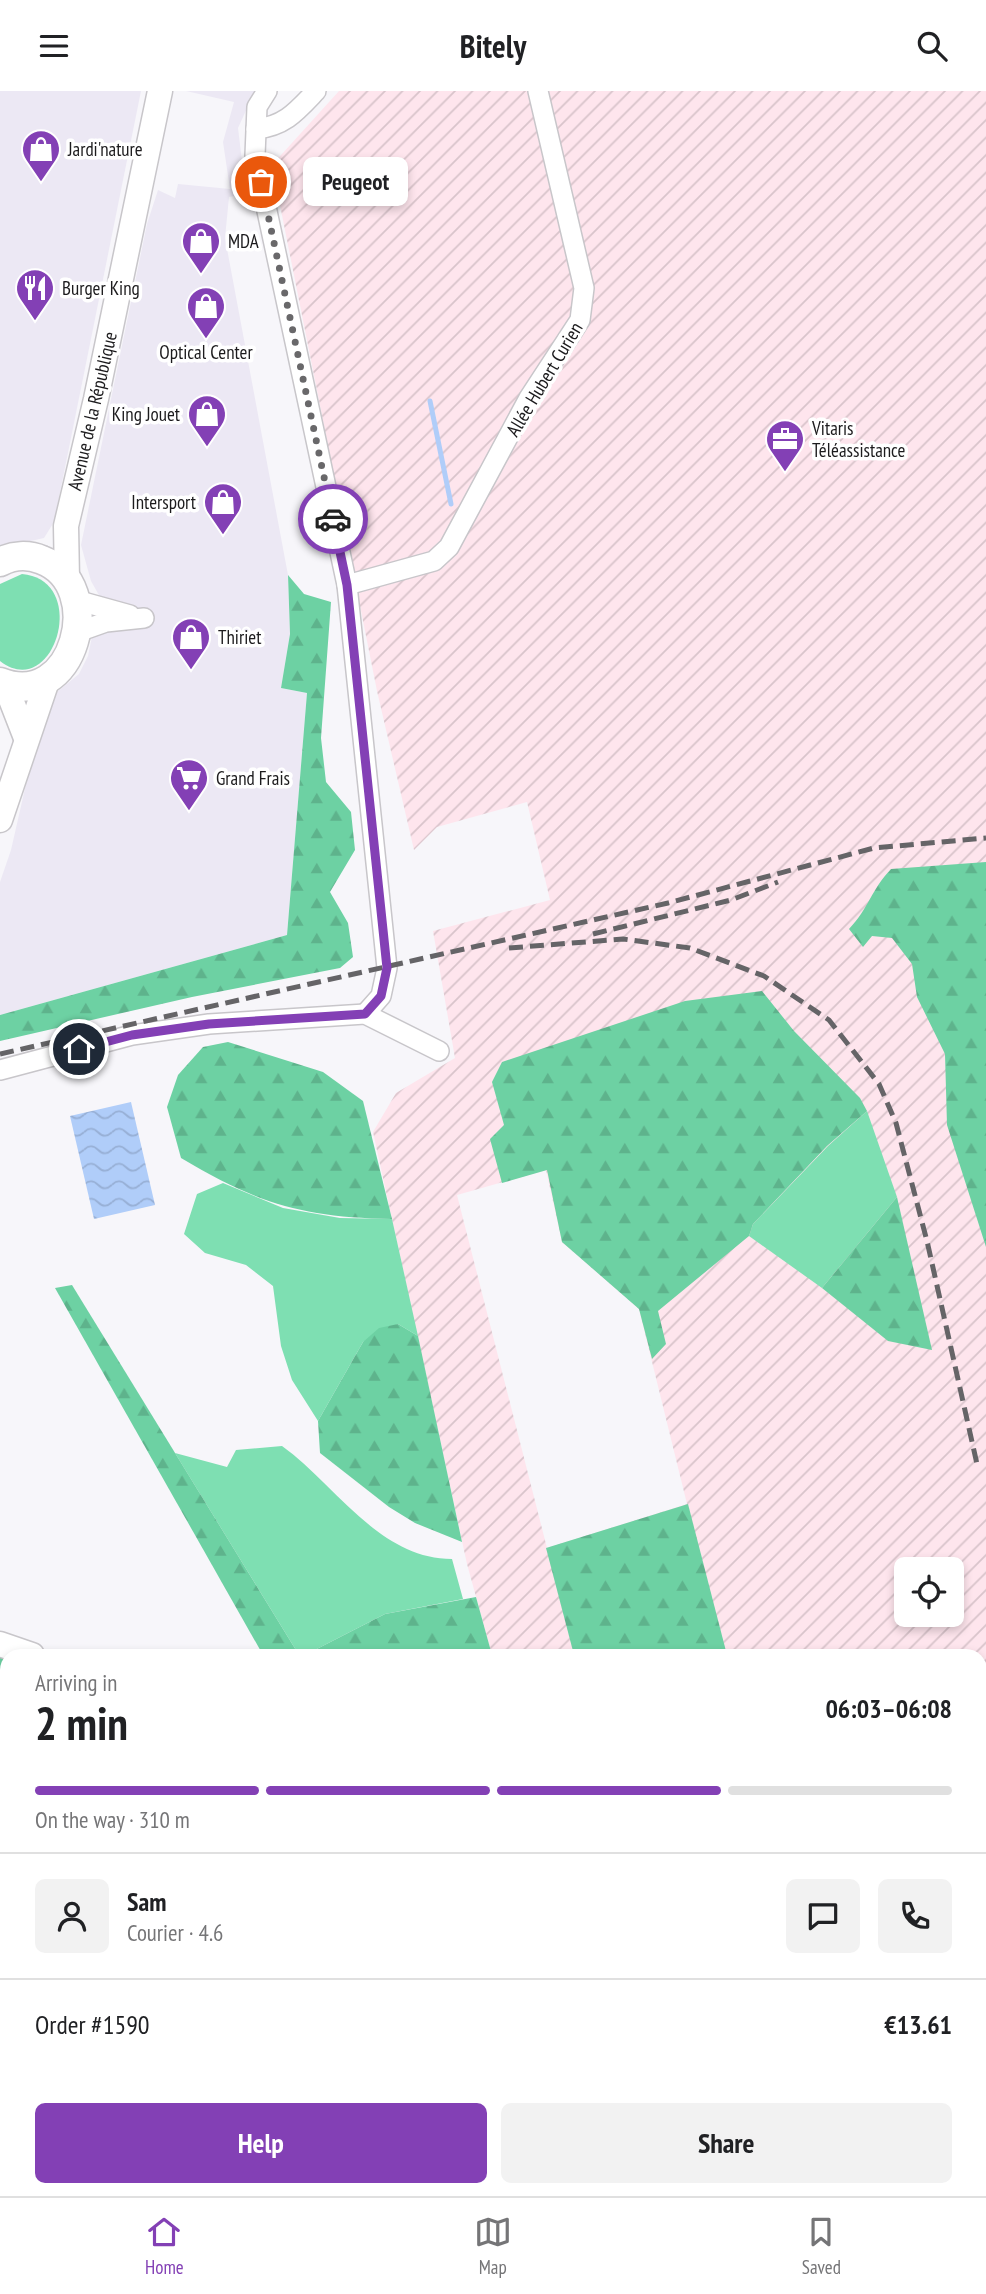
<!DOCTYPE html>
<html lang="en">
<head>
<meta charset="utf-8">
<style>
  body { margin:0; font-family:"PT Sans Narrow",sans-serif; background:#f2f2f2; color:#202124; height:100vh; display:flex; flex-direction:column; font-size:26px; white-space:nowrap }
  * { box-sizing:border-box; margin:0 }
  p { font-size:23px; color:#757577 }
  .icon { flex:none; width:38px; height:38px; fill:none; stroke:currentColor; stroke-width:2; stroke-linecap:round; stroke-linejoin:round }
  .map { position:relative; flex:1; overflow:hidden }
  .panel { position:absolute; left:0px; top:1558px; width:987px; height:548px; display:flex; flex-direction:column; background:#fff; border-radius:21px 21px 0 0; box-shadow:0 4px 10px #0003 }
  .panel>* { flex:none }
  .tools { position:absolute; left:894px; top:1466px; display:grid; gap:14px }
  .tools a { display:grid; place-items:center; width:70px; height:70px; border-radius:10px; background:#fff; box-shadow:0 4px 10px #0003; font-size:35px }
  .pin { position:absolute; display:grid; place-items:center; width:60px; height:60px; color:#fff; margin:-30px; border:4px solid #fff; border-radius:50%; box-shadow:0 2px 7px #0007 }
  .courier { position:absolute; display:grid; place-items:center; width:70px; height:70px; margin:-35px; border:5px solid #8340b5; border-radius:50%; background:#fff; color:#222; box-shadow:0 2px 9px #0007 }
  .bubble { position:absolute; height:49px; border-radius:10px; background:#fff; box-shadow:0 4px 10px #0003; font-size:23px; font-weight:700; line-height:49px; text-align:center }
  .headline em { font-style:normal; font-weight:700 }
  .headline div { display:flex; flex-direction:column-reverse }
  .headline { display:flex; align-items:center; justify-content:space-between; height:119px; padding:0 35px }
  h1 { font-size:46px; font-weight:700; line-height:52px }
  .bar { display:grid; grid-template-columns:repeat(4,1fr); gap:10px 7px; align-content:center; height:84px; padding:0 35px }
  .bar i { height:9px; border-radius:5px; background:#e0e0e0 }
  .bar .current { background:#8340b5 }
  .bar p { grid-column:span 4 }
  .line { display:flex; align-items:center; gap:18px; padding:0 35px; border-top:2px solid #e0e0e0 }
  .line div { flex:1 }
  .round { display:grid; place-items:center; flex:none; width:74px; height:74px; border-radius:10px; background:#f2f2f2 }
  .action { display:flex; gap:14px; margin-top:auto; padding:14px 35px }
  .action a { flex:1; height:80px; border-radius:10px; background:#8340b5; color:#fff; font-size:28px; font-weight:700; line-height:80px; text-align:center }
  .action a+a { background:#f2f2f2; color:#202124 }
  header { display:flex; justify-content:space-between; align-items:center; height:91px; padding:0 35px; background:#fff; font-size:32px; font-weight:700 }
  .tab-bar { display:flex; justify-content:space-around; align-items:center; height:98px; border-top:2px solid #e0e0e0; background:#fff; font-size:19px; color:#757577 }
  .tab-bar a { display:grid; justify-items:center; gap:4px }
  .tab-bar .current { color:#8340b5 }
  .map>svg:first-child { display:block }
  .built { fill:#ece8f4 }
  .industrial { fill:url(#industrial-furrows); fill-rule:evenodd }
  .grass { fill:#7edfb2 }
  .forest { fill:url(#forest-firs) }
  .water { fill:url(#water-waves) }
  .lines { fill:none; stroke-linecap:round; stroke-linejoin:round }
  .stream { stroke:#b0cdf9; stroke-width:5 }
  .minor-casing { stroke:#c8c6ca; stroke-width:22 }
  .tertiary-casing { stroke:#c8c6ca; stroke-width:27 }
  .secondary-casing { stroke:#c8c6ca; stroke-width:31 }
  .minor { stroke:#fff; stroke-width:19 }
  .tertiary { stroke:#fff; stroke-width:24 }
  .secondary { stroke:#fff; stroke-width:28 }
  .rail { stroke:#656467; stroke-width:5; stroke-dasharray:14 7; stroke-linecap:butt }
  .done { stroke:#69686a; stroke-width:7; stroke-dasharray:0 12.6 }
  .route { stroke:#8340b5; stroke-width:9 }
  .labels { text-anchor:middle; stroke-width:7; stroke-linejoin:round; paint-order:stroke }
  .poi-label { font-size:19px; fill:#1c1b1d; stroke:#fff; text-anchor:start }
  .street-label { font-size:19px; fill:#1c1b1d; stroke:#fff }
</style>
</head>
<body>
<header><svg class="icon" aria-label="menu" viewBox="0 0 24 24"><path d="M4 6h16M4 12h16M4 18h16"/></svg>Bitely<svg class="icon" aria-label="search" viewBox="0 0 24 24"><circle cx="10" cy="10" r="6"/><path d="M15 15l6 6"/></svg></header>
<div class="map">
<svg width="986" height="2105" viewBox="0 0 986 2105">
  <defs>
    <pattern id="industrial-furrows" width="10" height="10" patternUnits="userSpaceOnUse" patternTransform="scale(1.75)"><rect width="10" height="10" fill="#fee5ed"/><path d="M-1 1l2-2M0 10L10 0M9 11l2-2" fill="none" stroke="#d9c4cb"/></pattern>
    <pattern id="forest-firs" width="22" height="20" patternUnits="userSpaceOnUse" patternTransform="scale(1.75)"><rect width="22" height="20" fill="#6dd1a3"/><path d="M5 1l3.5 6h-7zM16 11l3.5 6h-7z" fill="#5eb38c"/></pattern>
    <pattern id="water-waves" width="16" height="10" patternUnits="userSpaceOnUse" patternTransform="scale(1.75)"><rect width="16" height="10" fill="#b0cdf9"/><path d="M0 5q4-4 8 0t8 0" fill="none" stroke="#97afd5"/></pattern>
  </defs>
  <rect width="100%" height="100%" fill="#f7f6fa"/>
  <g class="built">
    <path d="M0,0H141L54,431L44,447L0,457Z"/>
    <path d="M186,0H255L238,37L246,103L229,106L225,147L288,484L290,543L281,597L307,602L287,844L0,924V791L11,759L39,636L52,605L79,583L88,565L100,506L91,490L81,454L147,133L158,99L175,107L178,93L230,98L223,51L234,11Z"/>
  </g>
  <path class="industrial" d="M339,0H986V2105H610L607,2098H980V1564H492L467,1473L373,1041L396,1002L455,967L433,840L550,809L527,711L437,736L414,759L377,600L272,74ZM546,1079L562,1151L639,1218L687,1413L547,1457L457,1104ZM906,1479H952V1524H906Z"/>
  <g class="grass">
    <path d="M22,483C91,489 54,612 0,570V493Z"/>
    <path d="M867,1020L897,1106L822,1197L749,1145L753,1133L828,1055Z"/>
    <path d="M223,1092L283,1117L340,1127L392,1128L418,1245L398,1233L363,1251L318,1330L292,1289L281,1255L273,1195L246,1174L205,1162L184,1143L197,1103Z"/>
    <path d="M282,1355C335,1393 379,1468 452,1468L463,1508L385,1523L305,1564H299L175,1362L227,1376L236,1359Z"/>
  </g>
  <g class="forest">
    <path d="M288,484L304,503L331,511L321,647L326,691L351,721L355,759L330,801L348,832L353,866L340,877L192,906L0,950V924L287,844L307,602L281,597L290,543Z"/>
    <path d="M986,771V1156L947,1034L945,963L917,906L912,873L892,847L872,845L863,856L849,838C869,817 871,799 891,778Z"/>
    <path d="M762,900L794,940L860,1007L867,1020L827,1055L753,1133L749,1145L658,1220L666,1253L652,1268L639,1218L562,1151L547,1079L502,1092L490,1048L504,1034L492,991L502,971L685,910Z"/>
    <path d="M228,951L323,981L363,1010L392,1128C303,1126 258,1113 181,1067L167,1016L178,984L203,956Z"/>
    <path d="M897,1106L932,1259L888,1250L822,1197Z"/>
    <path d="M72,1194L299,1564H263L55,1197Z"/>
    <path d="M398,1233L418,1245L462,1451L415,1432L389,1416L320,1362L318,1330L363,1251L379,1237Z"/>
    <path d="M688,1413L727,1564H574L546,1457Z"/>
    <path d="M476,1506L492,1564H305L385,1523Z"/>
    <path d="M0,1562L7,1565V1811L0,1805Z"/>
    <path d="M570,2098H607L610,2105H575Z"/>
  </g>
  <g class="water">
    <path d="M131,1011L155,1114L94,1128L70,1025Z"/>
    <path d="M234,2098H442L445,2105H235Z"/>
    <path d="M464,2098H523L527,2105H468Z"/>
  </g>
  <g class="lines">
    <path class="stream" d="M430,310L451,413"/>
    <defs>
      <g id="minor">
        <path d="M267,0L257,16L255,64L347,494L387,877L381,905L365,923"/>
        <path d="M256,38C285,35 297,20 316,0"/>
        <path d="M347,494L434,470L449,456L529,307L580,229L584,197L538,0"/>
        <path d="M76,509L130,524"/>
        <path d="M75,542L106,531L144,527"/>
        <path d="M0,979L132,944L209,933L365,923L439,960"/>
      </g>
      <g id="tertiary">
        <path d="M67,489L66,435L96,308L160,0"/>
        <path d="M5,593L26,647"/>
        <path d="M0,729L47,590"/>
        <path d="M0,1553L32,1564"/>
        <path d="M549,2098L553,2105"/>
      </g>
      <path id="secondary" d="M0,471C13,464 28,463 42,469C108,494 75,621 0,591"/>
    </defs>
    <use href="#minor" class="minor-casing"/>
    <use href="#tertiary" class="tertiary-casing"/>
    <use href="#secondary" class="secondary-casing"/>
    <use href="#minor" class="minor"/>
    <use href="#tertiary" class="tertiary"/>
    <use href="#secondary" class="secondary"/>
    <g class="rail">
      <path d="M593,843L731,809L778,791"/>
      <path d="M509,857L623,848L690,857L764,885L829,929L879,993L896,1032L927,1150L977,1373"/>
      <path d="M0,963L668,812L874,757L986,747"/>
    </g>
  </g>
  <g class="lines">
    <path class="done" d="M261,91L333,428"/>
    <path class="route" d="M79,958L132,944L209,933L365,923L381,905L387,877L347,494L333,428"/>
  </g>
  <defs>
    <symbol id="shop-pin" viewBox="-11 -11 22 30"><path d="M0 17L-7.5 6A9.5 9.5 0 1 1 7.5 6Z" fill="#8340b5" stroke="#fff"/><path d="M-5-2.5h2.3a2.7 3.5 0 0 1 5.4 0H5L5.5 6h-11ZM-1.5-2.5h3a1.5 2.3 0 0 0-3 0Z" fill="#fff"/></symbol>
    <symbol id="restaurant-pin" viewBox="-11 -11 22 30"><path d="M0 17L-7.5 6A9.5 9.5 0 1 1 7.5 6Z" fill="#8340b5" stroke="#fff"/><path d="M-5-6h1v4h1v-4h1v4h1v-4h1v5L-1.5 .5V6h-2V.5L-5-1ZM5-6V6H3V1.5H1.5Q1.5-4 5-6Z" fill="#fff"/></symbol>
    <symbol id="office-pin" viewBox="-11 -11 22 30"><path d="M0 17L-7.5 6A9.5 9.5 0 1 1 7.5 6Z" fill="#8340b5" stroke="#fff"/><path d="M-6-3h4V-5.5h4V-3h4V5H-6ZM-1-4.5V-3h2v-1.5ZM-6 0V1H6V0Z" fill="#fff"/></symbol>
    <symbol id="supermarket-pin" viewBox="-11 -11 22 30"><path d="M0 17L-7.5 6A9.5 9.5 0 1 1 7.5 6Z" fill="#8340b5" stroke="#fff"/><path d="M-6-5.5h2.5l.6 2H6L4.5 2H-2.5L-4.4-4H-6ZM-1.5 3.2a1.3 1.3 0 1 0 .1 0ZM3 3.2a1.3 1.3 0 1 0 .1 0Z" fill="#fff"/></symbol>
  </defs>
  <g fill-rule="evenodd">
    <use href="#shop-pin" x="19" y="36" width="44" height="60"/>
    <use href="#shop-pin" x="179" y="128" width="44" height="60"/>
    <use href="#restaurant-pin" x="13" y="175" width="44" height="60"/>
    <use href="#shop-pin" x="184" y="193" width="44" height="60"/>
    <use href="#shop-pin" x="185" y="301" width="44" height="60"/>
    <use href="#office-pin" x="763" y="326" width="44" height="60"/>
    <use href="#shop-pin" x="201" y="389" width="44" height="60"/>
    <use href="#shop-pin" x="169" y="524" width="44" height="60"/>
    <use href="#supermarket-pin" x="167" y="665" width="44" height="60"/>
  </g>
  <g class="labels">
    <g class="poi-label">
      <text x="68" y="65">Jardi'nature</text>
      <text x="228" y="157">MDA</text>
      <text x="62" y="204">Burger King</text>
      <text x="206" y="268" text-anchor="middle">Optical Center</text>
      <text x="180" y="330" text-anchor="end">King Jouet</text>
      <text x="812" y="344">Vitaris<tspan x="812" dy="22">Téléassistance</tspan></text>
      <text x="196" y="418" text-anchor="end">Intersport</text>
      <text x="218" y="553">Thiriet</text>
      <text x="216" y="694">Grand Frais</text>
    </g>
    <g class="street-label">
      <text transform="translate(544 288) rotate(-59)" y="7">Allée Hubert Curien</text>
      <text transform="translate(92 320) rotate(-77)" y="7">Avenue de la République</text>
    </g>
  </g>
</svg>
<div class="tools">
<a><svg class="icon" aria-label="locate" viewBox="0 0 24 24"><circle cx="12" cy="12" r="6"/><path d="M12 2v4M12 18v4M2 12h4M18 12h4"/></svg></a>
</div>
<div class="pin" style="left:261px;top:91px;background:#ea580c"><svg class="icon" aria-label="bag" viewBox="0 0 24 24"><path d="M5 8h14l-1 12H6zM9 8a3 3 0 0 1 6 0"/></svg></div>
<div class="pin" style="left:79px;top:958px;background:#1f2937"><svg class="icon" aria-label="home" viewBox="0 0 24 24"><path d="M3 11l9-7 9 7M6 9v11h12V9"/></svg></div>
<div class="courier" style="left:333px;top:428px"><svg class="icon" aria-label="car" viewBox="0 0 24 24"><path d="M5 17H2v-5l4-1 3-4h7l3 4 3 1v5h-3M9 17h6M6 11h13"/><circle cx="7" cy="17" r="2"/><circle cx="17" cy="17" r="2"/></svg></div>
<div class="bubble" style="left:303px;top:66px;width:105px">Peugeot</div>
<section class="panel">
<div class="headline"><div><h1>2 min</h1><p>Arriving in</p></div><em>06:03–06:08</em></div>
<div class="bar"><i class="current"></i><i class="current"></i><i class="current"></i><i></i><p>On the way · 310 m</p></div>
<div class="line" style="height:126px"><a class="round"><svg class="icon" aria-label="person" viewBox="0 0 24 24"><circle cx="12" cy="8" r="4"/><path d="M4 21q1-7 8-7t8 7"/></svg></a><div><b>Sam</b><p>Courier · 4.6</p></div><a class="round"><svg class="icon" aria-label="chat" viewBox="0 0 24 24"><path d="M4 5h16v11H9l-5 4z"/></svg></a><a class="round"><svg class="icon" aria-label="phone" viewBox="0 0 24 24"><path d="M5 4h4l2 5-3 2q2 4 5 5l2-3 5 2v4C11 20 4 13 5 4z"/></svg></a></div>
<div class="line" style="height:91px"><div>Order #1590</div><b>€13.61</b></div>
<div class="action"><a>Help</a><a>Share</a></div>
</section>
</div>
<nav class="tab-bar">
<a class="current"><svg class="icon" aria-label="home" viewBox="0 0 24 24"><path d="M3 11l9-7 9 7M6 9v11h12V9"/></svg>Home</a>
<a><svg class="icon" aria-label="map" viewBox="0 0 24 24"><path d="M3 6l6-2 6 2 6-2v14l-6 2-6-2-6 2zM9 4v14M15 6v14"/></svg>Map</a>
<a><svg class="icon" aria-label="saved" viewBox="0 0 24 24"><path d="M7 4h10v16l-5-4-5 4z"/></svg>Saved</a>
</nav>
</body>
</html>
